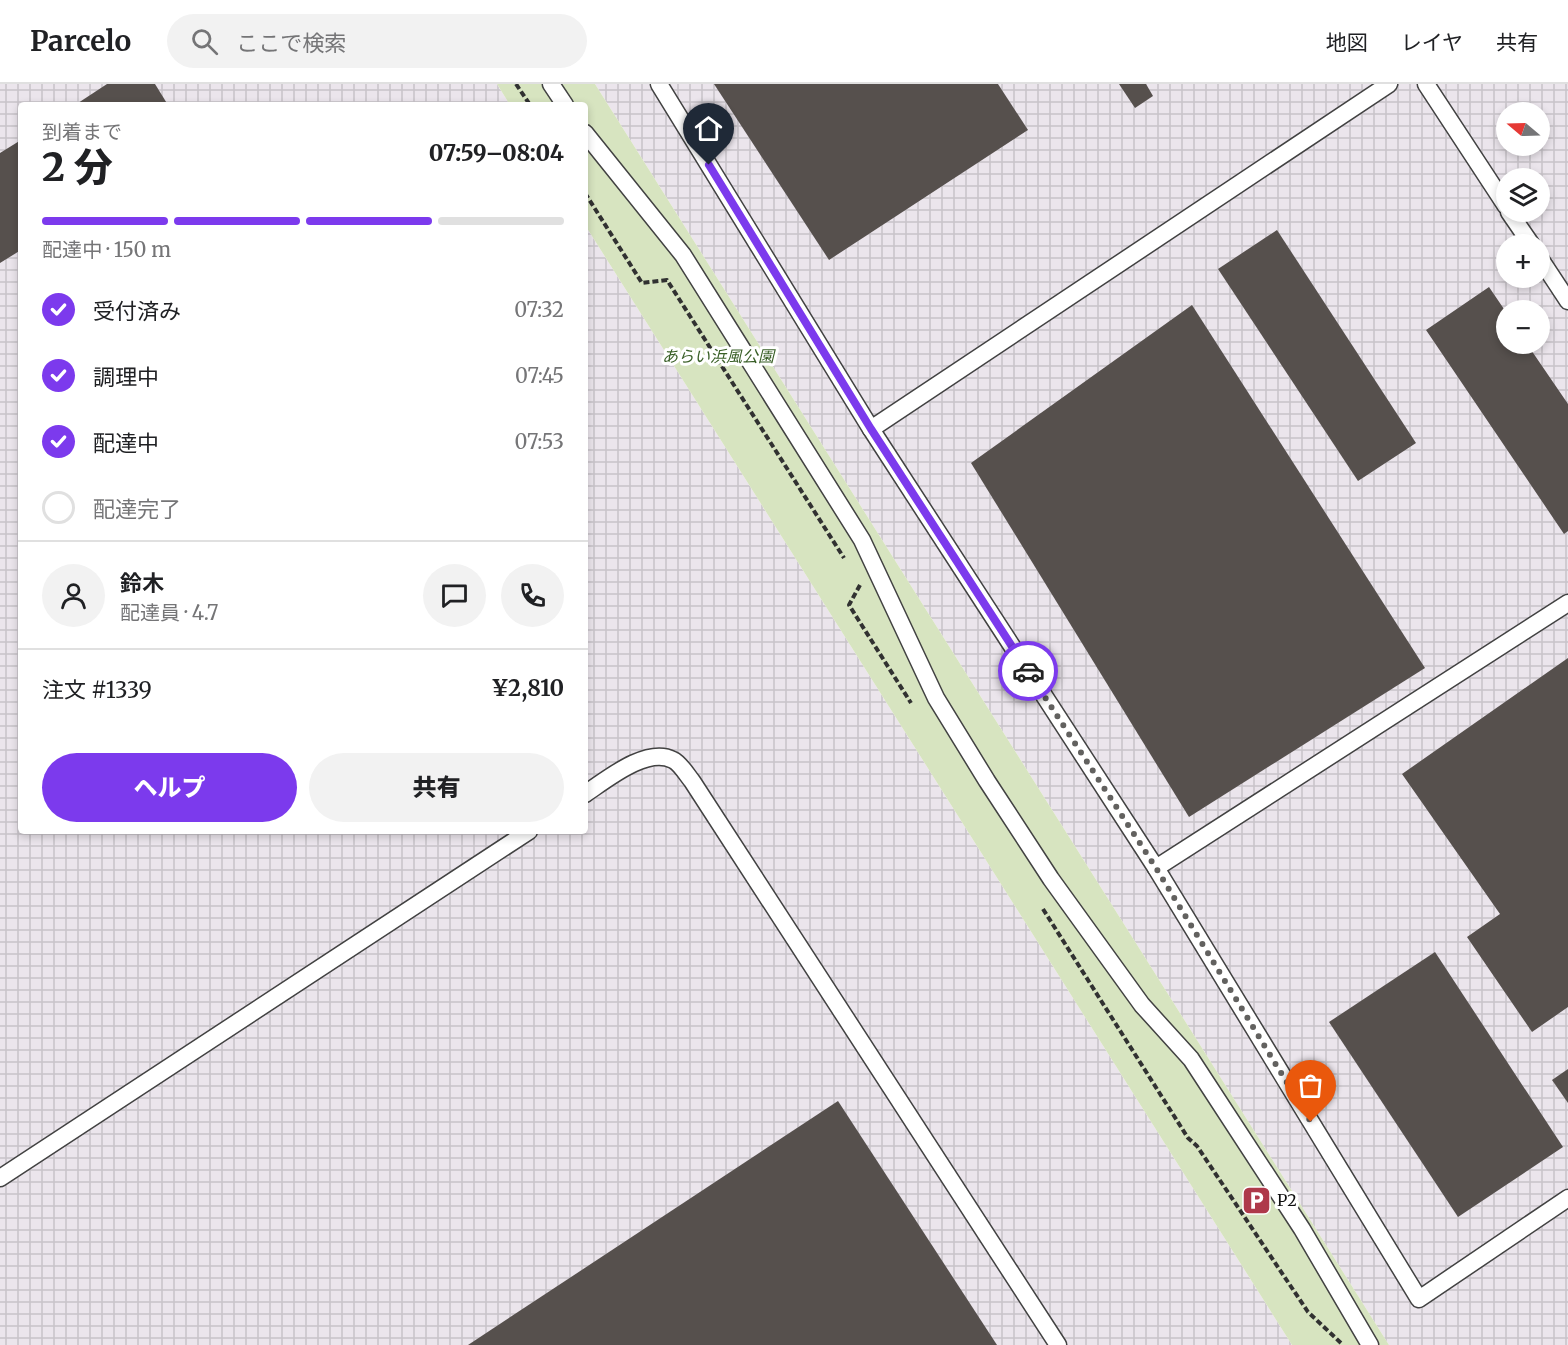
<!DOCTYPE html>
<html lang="ja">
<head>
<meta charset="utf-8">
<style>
  body { margin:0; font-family:Merriweather,"Noto Sans JP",serif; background:#f2f2f2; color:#202124; height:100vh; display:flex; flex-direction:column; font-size:22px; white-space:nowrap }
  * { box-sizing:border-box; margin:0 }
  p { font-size:20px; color:#757577 }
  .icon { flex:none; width:33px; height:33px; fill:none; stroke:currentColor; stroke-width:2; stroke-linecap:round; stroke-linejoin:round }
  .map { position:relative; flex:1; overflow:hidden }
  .side { position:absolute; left:18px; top:18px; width:570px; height:732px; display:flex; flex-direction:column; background:#fff; border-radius:6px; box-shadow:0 3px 9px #0003 }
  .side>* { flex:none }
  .needle { width:39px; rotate:289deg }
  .buttons { position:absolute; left:1496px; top:18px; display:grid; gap:12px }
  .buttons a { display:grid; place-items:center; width:54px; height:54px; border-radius:50%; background:#fff; box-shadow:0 3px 9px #0003; font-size:30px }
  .pin { position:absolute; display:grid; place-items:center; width:51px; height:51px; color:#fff; margin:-62px -26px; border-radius:50% 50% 50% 0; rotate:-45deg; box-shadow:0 0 6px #0007 }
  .pin .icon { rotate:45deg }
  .courier { position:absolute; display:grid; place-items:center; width:60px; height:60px; margin:-30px; border:4px solid #7c3aed; border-radius:50%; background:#fff; color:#222; box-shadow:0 2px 8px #0007 }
  .headline em { font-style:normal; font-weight:800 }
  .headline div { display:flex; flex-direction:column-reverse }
  .headline { display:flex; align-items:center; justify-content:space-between; height:102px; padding:0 24px }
  h1 { font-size:39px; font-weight:800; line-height:45px }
  .bar { display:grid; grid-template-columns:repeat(4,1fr); gap:9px 6px; align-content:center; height:72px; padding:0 24px }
  .bar i { height:8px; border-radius:4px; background:#e0e0e0 }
  .bar .selected { background:#7c3aed }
  .bar p { grid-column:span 4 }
  .line { display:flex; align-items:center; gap:15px; padding:0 24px; border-top:2px solid #e0e0e0 }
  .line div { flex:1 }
  .round { display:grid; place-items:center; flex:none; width:63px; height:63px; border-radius:32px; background:#f2f2f2 }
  ol { padding:0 24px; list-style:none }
  li { display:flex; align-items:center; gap:18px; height:66px }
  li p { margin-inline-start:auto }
  li .icon { padding:6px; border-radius:50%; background:#7c3aed; color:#fff; stroke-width:4 }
  li:last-child { color:#757577 }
  li i { width:33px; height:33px; border:3px solid #e0e0e0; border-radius:50% }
  .action { display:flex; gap:12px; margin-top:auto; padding:12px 24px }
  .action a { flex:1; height:69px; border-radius:36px; background:#7c3aed; color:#fff; font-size:24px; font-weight:800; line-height:69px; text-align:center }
  .action a+a { background:#f2f2f2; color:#202124 }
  header { display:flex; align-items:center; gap:36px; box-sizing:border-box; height:84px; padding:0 30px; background:#fff; border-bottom:2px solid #e0e0e0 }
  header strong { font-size:28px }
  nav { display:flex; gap:33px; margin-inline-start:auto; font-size:21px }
  .search { width:420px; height:54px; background:#f2f2f2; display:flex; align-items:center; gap:15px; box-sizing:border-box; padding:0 21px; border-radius:33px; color:#757577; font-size:22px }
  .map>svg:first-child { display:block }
  .industrial { fill:url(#industrial-grid); fill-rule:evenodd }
  .park { fill:#d7e4c0 }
  .building { fill:#56504d }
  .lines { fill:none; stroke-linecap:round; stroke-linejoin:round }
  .lane-casing { stroke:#424242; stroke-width:19 }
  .path { stroke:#313131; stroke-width:4; stroke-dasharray:6 3; stroke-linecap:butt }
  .lane { stroke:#fff; stroke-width:16 }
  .done { stroke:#62615f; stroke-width:6; stroke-dasharray:0 10.8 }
  .route { stroke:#7c3aed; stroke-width:8 }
  .labels { text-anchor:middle; stroke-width:6; stroke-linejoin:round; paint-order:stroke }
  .park-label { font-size:16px; font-style:italic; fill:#395f27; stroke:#fff }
  .poi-label { font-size:16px; fill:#0f0f0f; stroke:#fff; text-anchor:start }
</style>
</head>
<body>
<header>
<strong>Parcelo</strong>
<div class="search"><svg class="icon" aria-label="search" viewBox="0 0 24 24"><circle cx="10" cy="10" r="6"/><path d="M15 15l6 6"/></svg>ここで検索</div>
<nav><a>地図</a><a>レイヤ</a><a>共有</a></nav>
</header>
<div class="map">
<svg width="1568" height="1261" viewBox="0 0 1568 1261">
  <defs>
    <pattern id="industrial-grid" width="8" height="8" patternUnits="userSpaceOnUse" patternTransform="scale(1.5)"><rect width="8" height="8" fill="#ebe5ec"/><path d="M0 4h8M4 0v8" fill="none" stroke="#c8c3c9"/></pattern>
  </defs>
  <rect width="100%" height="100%" fill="#fdfaf3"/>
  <g class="industrial">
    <path d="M0,0H497L510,21H21V747H585V141L1292,1261H0Z"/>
    <path d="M595,0H1568V1261H1389ZM1506,28H1539V62H1506ZM1506,94H1539V128H1506ZM1506,160H1539V194H1506ZM1506,226H1539V260H1506Z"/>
  </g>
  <path class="park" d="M497,0H595L1389,1261H1292L585,141V21H510Z"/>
  <g class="building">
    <path d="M107,0H155L168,21H75Z"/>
    <path d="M714,0H998L1028,46L829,176Z"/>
    <path d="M1119,0H1146L1153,12L1135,24Z"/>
    <path d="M21,56V166L0,179V69Z"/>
    <path d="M1277,146L1416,359L1358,397L1218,185Z"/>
    <path d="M1489,203L1506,228V260H1527L1568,320V447L1564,450L1426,246Z"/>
    <path d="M1192,221L1425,584L1189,733L971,379Z"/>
    <path d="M1568,574V923L1532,948L1467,853L1500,830L1402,690Z"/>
    <path d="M1435,868L1563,1063L1458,1133L1329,938Z"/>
    <path d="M1568,985V1019L1552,996Z"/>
    <path d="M838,1017L997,1261H468Z"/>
  </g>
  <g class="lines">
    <defs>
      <g id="lane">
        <path d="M551,0L565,21"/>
        <path d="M659,0L871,345L1156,784L1419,1215L1568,1114"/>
        <path d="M1426,0L1506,122"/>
        <path d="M585,49L683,171L862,456L936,614L987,697L1051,795L1142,921L1191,975L1302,1145L1370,1261"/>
        <path d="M1509,128L1531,160"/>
        <path d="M1539,173L1568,217"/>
        <path d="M871,345L1389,0"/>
        <path d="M585,710C606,696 647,662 673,676C680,679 687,691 692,697L1058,1261"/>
        <path d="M1156,784L1568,519"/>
        <path d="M0,1094L529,747"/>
      </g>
    </defs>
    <use href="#lane" class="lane-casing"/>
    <g class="path">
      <path d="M516,0L530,21"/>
      <path d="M585,109L642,199L667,196L844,474"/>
      <path d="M860,501L849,521L911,619"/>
      <path d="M1043,825L1188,1054L1197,1062L1308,1228L1342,1260"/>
    </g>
    <use href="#lane" class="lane"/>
  </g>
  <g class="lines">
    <path class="done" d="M1028,587L1156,784L1311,1038"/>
    <path class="route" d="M709,81L871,345L1028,587"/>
  </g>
  <defs>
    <symbol id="parking-square" viewBox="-11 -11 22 22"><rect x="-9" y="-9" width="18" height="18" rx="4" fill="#ae394a" stroke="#fff"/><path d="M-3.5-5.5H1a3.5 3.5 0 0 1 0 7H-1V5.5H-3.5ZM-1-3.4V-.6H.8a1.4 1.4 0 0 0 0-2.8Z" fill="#fff"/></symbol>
  </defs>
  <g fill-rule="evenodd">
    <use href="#parking-square" x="1240" y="1100" width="33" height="33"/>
  </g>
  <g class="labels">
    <g class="park-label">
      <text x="718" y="278">あらい浜風公園</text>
    </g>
    <g class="poi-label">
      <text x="1277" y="1122">P2</text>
    </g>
  </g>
</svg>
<div class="buttons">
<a><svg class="needle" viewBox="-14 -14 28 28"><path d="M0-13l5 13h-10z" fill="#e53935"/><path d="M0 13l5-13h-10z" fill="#757577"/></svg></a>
<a><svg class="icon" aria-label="layers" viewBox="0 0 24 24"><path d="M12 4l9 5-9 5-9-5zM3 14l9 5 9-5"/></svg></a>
<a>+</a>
<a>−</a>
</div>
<div class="pin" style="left:1311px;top:1038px;background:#ea580c"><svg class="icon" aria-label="bag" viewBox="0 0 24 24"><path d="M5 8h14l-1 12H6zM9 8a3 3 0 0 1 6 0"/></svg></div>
<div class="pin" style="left:709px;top:81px;background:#1f2937"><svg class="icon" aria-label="home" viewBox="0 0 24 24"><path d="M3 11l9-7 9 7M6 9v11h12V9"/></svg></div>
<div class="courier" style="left:1028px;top:587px"><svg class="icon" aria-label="car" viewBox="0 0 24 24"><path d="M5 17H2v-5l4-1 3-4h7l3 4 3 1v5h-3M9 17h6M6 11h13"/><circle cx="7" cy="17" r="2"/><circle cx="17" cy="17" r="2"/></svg></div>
<section class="side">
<div class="headline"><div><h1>2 分</h1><p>到着まで</p></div><em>07:59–08:04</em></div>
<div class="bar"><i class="selected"></i><i class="selected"></i><i class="selected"></i><i></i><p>配達中 · 150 m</p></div>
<ol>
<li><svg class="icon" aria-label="check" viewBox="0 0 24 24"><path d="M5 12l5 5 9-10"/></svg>受付済み<p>07:32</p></li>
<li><svg class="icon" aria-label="check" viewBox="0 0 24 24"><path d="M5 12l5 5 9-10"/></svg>調理中<p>07:45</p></li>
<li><svg class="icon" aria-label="check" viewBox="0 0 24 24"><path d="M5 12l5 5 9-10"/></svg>配達中<p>07:53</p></li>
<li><i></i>配達完了</li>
</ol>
<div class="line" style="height:108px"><a class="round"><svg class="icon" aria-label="person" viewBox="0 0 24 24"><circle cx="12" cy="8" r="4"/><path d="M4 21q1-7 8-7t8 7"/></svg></a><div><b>鈴木</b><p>配達員 · 4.7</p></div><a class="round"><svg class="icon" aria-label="chat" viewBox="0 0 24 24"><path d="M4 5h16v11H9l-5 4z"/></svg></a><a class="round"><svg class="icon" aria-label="phone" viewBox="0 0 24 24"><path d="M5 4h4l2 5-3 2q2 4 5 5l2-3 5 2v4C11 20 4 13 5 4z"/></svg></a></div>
<div class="line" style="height:78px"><div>注文 #1339</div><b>¥2,810</b></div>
<div class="action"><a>ヘルプ</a><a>共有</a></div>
</section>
</div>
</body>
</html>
